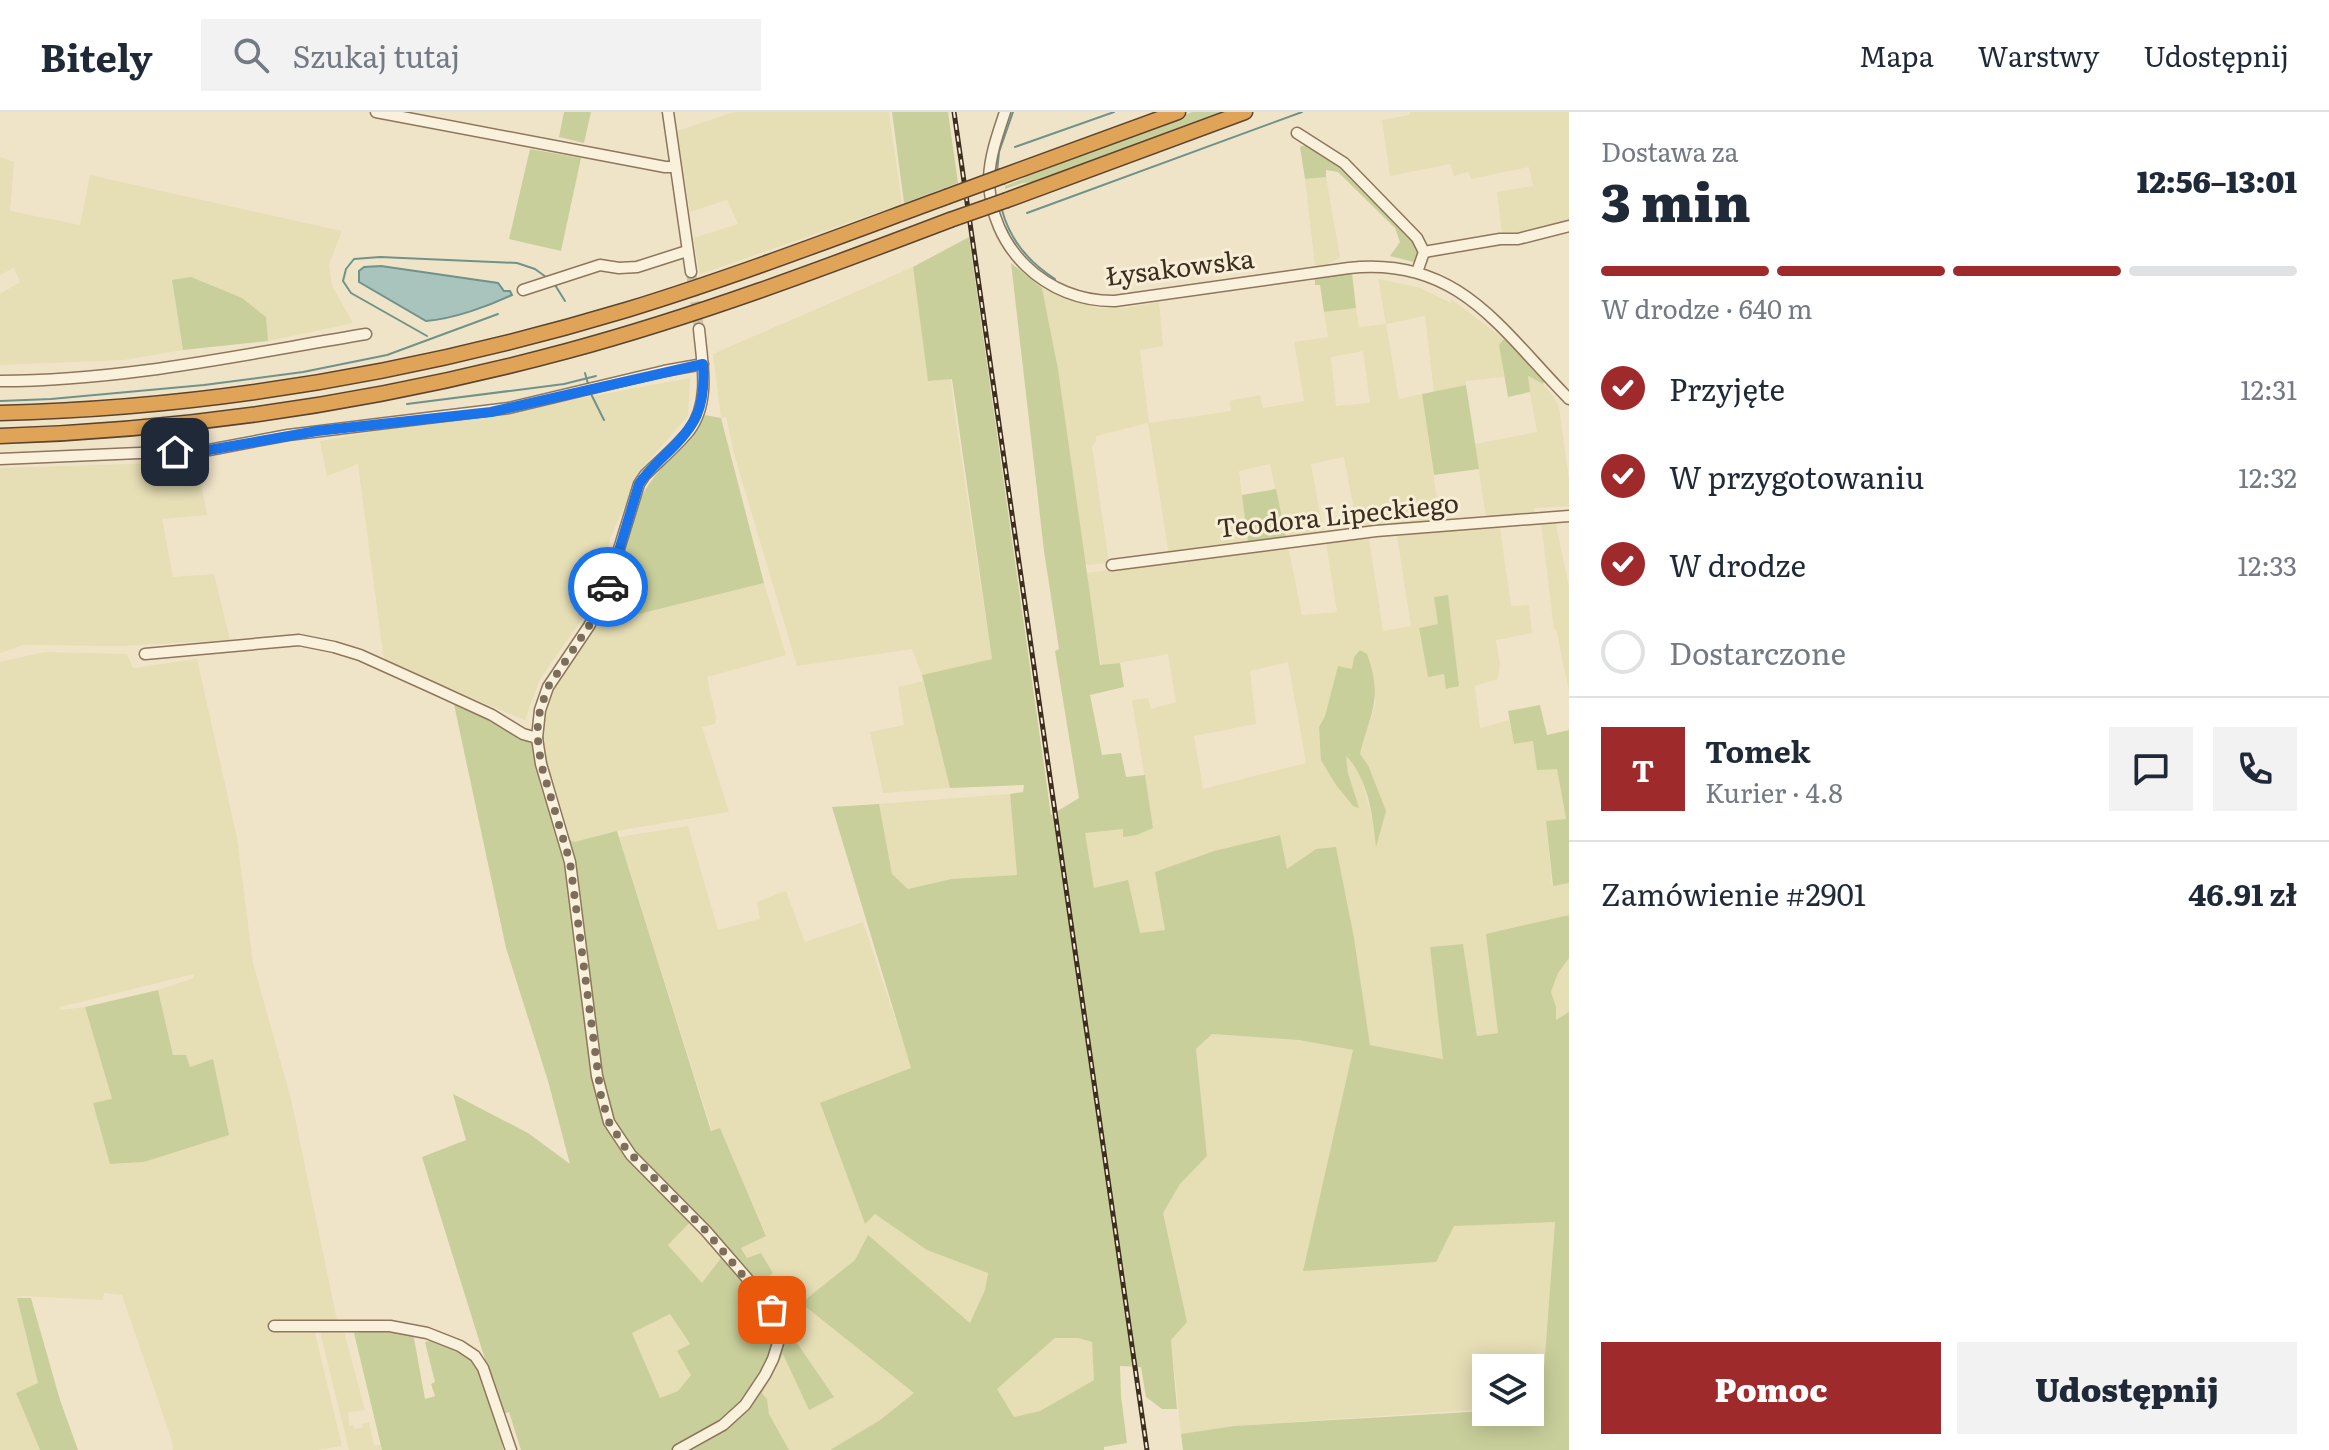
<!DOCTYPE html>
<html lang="pl">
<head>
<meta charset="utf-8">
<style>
  body { margin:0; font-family:Literata,serif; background:#f2f2f3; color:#1f2937; height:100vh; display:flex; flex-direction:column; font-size:30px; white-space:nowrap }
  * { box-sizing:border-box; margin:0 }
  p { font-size:26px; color:#747a83 }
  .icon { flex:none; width:44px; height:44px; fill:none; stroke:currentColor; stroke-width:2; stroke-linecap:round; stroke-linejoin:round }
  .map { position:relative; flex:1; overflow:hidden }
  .side { display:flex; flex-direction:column; background:#fff; width:760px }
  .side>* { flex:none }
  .tools { position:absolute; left:1472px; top:1242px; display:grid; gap:16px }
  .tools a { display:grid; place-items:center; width:72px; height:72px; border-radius:0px; background:#fff; box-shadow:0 4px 20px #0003; font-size:40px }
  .pin { position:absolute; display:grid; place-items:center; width:68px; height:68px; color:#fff; margin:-34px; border-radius:16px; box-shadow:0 4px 12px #0006 }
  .courier { position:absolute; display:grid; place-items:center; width:80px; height:80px; margin:-40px; border:6px solid #1a73e8; border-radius:50%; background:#fff; color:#222; box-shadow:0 2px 10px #0007 }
  .headline em { font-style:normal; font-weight:800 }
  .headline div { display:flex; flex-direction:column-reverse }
  .headline { display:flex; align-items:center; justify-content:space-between; height:136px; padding:0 32px }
  h1 { font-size:52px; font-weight:800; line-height:60px }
  .bar { display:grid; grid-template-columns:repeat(4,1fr); gap:12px 8px; align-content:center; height:96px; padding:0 32px }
  .bar i { height:10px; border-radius:6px; background:#e0e1e3 }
  .bar .selected { background:#9e2a2b }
  .bar p { grid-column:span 4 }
  .line { display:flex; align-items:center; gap:20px; padding:0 32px; border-top:2px solid #e0e1e3 }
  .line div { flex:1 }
  .round { display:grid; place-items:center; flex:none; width:84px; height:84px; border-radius:0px; background:#f2f2f3 }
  ol { padding:0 32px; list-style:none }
  li { display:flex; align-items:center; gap:24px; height:88px }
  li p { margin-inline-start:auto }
  li .icon { padding:8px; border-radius:50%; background:#9e2a2b; color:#fff; stroke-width:4 }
  li:last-child { color:#747a83 }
  li i { width:44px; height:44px; border:4px solid #e0e1e3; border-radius:50% }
  .primary-button { display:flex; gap:16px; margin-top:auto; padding:16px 32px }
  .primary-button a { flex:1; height:92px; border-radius:0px; background:#9e2a2b; color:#fff; font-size:32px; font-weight:800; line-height:92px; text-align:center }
  .primary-button a+a { background:#f2f2f3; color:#1f2937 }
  header { display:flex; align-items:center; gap:48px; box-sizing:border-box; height:112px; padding:0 40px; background:#fff; border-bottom:2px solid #e0e1e3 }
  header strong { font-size:38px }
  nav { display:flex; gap:44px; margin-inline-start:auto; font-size:28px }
  .search { width:560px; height:72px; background:#f2f2f3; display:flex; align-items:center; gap:20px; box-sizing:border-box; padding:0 28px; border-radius:0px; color:#747a83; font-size:30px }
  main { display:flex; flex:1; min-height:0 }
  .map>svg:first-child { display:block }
  .farmland { fill:#e6deb5; fill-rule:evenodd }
  .green { fill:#c9cf9b; fill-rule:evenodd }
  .water { fill:#a9c4bc; stroke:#6f938a; stroke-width:2 }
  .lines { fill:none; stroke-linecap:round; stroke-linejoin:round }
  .stream { stroke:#6f938a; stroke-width:2 }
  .minor-tunnel { stroke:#ccc0a6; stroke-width:10; stroke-dasharray:10 5; stroke-linecap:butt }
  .minor-casing { stroke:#8d765c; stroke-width:13 }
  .highway-casing { stroke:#5b4430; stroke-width:17 }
  .minor { stroke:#faf1dc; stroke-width:10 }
  .highway { stroke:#e0a458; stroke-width:14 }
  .rail-casing { stroke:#3d2e20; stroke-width:5 }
  .rail { stroke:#f7eed8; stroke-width:2; stroke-dasharray:6; stroke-linecap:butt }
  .highway-bridge-casing { stroke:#5b4430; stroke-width:17; stroke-linecap:butt }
  .highway-bridge { stroke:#e0a458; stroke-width:14 }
  .done { stroke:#7c6e5b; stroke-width:8; stroke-dasharray:0 14.4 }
  .route { stroke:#1a73e8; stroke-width:10 }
  .labels { text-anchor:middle; stroke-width:6; stroke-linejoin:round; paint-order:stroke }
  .street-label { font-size:26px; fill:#3d2e20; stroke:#f7eed8 }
</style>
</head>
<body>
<header>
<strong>Bitely</strong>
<div class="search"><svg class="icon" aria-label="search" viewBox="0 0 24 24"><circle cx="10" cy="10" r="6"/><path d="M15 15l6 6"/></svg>Szukaj tutaj</div>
<nav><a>Mapa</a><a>Warstwy</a><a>Udostępnij</a></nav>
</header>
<main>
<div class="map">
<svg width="1569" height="1338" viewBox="0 0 1569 1338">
  <rect width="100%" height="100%" fill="#f0e4c8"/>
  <g class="farmland">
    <path d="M734,0H889L902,92L700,162L693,126L738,112L727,88L690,100L677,19Z"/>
    <path d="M1410,0H1569V112L1507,125L1502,121L1497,80L1533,74L1529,55L1471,67L1468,60L1454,64L1450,52L1390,64L1382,8L1410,3Z"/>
    <path d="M0,45L14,50L10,99L80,113L90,63L342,119L329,152L332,174L353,211L268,229L265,205L242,186L172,169L183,238L124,248L0,253V182L20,170L14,156L0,163Z"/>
    <path d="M1326,65L1340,146L1325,153L1315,154L1305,67Z"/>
    <path d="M913,155L928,269L951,267L954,297L992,547L922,563L912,537L797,554L735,345L726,305L721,306L713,242Z"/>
    <path d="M1378,167L1418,175L1451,191V187L1504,227L1500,233L1504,265L1466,269V273L1434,280L1425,204L1386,212L1399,287L1422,282L1440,409L1358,419L1344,345L1311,352L1324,424L1287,429L1270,352L1239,359L1248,431L1169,443L1148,311L1096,324V329L1092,335L1109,451L1085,453L1058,257L1042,176L1076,190L1098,196H1126L1159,190L1163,234L1140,238L1149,311L1231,299L1230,289L1260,283L1263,296L1304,289L1294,230L1328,225L1324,200L1356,196L1359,215L1386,212ZM1363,239L1370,291L1336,294L1331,245Z"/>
    <path d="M1527,264L1543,272L1552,282L1559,295L1569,368V394L1534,396V400L1486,405L1475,332L1537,320Z"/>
    <path d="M690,266L688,304L643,355L611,424L592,493L540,567L525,608L384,549L358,352L327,364L320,329L470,303L474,306L503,303L507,300Z"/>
    <path d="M197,350L207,403L162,407L173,465L214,462L230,528L122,534L24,533L0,541V356Z"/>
    <path d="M1555,408L1569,475V580L1558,526L1556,517H1554L1541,411Z"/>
    <path d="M1480,416H1500L1511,494L1529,493L1532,521L1496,528L1500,552L1498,567L1475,574L1480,616L1509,608L1514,632L1533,629L1557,656L1566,708L1546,709L1552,774L1569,771V803L1487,823L1498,921L1477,924L1463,832L1430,835L1444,947L1370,933L1354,826L1316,737L1287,757L1279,723L1214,739L1156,760L1166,818L1140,822L1094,776L1084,720L1123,717V724L1153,716L1132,588L1148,586L1151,597L1176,590L1168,542L1101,554L1086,461L1288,434L1302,503L1337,500L1326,431L1369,427L1383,519L1411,514L1397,424ZM1438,512L1459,574L1447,577L1444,562L1428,564L1419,516ZM1288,550L1306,651L1203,677L1194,624L1256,612L1250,559ZM1338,554L1352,558L1376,589L1360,642L1368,653L1376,732L1374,714L1360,660L1345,643L1348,661L1358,696L1321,630L1319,615L1325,604Z"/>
    <path d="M764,471L786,543L707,565L716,605L715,612L702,615L729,700L617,719L574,730L568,727L542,626L546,599L554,577L574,543L599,512Z"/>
    <path d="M45,540L127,542L133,556L197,547L237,726L253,851L291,987L337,1208L274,1210L314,1217L342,1334L318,1338H173L172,1329L122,1183L104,1181L103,1188L23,1184L17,1186L38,1271L16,1281L40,1338H0V550ZM194,862V866L158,878L174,946L190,956L213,948L156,1046L144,1050L111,1052L93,991L112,988L85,895L61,898L60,895Z"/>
    <path d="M923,569L950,676L883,681L870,620L904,613L898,575Z"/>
    <path d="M1010,682L1017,763L951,767L908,777L892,762L879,692Z"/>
    <path d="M688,714L718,818L760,807L757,790L786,779L805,830L863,810L912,957L820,992L865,1112L875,1102L988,1160L985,1178L971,1212L855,1148L802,1190L914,1281L880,1308L830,1338H789L769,1302L767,1287L762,1281L783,1241L784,1212L774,1193L757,1173L773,1161L761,1141L747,1146L741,1135L766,1123L720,1016L712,1019L619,725Z"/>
    <path d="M1569,846V900L1556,909L1551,880L1558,861Z"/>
    <path d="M1212,922L1299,928L1353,938L1304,1159L1454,1114L1555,1109L1541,1296H1530V1256H1486V1297L1234,1314L1181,1322L1171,1228L1163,1101L1180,1072L1207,1044L1196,937Z"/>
    <path d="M689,1110L721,1146L702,1172L668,1133Z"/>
    <path d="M670,1202L690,1233L691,1263L678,1279L660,1287L632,1221Z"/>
    <path d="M319,1216H342L345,1223L365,1298L348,1300L349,1314L353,1313L355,1317L363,1315L362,1312L369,1310L374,1333H381L382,1338H349Z"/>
    <path d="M1055,1226H1078L1092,1230L1094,1268L1040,1299L1014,1305L996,1277Z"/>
  </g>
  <g class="green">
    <path d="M564,0H591L584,31L559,25Z"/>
    <path d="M892,0H948L958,71L904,91Z"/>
    <path d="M1192,0H1230L1038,70L1023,71L1005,77V74L1022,67L1034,59Z"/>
    <path d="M1307,32L1341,53L1419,133L1420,145L1414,150L1390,144L1400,130L1395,116L1338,60L1326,58V65L1305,67L1300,35Z"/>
    <path d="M530,37L581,46L561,139L509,127Z"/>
    <path d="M969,125L1051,703L1079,686L1055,539L1059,537L1044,439L1011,151L1042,176L1058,257L1100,553L1120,551L1124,575L1090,583L1102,643L1121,641L1126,665L1145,663L1153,716L1137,723L1123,725V717L1085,721L1094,776L1128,768L1140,821L1165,818L1155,760L1214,739L1280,723L1287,757L1316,737L1336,735L1354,826L1370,933L1443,947L1430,835L1463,832L1477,924L1498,921L1486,822L1569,803V846L1558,861L1551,880L1556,895V908L1569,900V1338H1183L1181,1322L1234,1314L1486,1299L1530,1300V1297L1541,1296L1555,1110L1454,1114L1436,1150L1303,1159L1353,938L1299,928L1212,922L1196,937L1207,1044L1180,1072L1163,1101L1187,1210L1171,1228L1177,1297H1162L1146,1285L1141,1255L1120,1254L1121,1284L1127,1331L1104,1335V1338H830L880,1308L914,1281L801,1191L855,1148L868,1123L970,1211L985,1178L988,1161L927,1138L875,1102L865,1112L820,991L911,956L832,695L879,692L892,762L908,777L951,767L1017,763L1010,682L1023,680L1024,673L950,676L922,563L992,547L952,267L928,269L913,155ZM1055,1226H1078L1092,1230L1094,1268L1040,1299L1014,1305L997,1277Z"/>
    <path d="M1352,161L1356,196L1324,200L1320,173H1315V166Z"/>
    <path d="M191,165L242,186L266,205L268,229L183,238L172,168Z"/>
    <path d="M1504,227L1545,268L1543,272L1528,264L1530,280L1508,285L1499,233Z"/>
    <path d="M1466,273L1479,357L1434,363L1422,282Z"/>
    <path d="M705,303L721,306L764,471L599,512C621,471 622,421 643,382C659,352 689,333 705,303Z"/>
    <path d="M1276,377L1287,429L1248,431L1242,383Z"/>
    <path d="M1448,483L1459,574L1446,577L1444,562L1428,565L1419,516L1438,512L1434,485Z"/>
    <path d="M1360,538L1367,542C1383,586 1371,600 1360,642L1368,653L1386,699L1376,735C1373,704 1368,666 1346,644L1348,661L1359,696L1353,694L1336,673L1321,648L1319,615L1325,604L1338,554L1352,557L1354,545Z"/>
    <path d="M452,583L542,627L568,727L574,730L617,719L711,1019L720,1016L766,1124L741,1136L747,1146L761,1141L773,1161L757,1173L774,1193L784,1212L834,1285L809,1298L783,1242L762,1281L767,1287L769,1302L789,1338H521L509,1300L502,1302L422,1045L466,1028L453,982L528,1021L570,1052L548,969L506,836ZM695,1105L709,1121L704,1127L721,1146L702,1171L668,1133ZM670,1202L690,1232L677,1239L691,1263L678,1279L660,1286L632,1221Z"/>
    <path d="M1540,593L1547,623L1569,618V771L1553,774L1546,709L1566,707L1557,657L1537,658L1533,629L1514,632L1508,599Z"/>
    <path d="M158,878L173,943H186L190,955L213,947L229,1023L144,1050L110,1052L93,991L112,987L85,895Z"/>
    <path d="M17,1186H31L60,1288L78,1338H40L16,1281L38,1271Z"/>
    <path d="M385,1216L413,1221L425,1287L435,1284L431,1272L435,1270L425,1230C440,1224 465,1236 474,1249C489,1273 499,1311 503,1338H382L354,1221Z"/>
  </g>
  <path class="water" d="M381,154L498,171L504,179H510L512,183C489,194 453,207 426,209L359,170V159L364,155Z"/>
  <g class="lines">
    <g class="stream">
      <path d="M1015,35L1114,0"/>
      <path d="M997,60L999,40L1013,0"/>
      <path d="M1002,98C1010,128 1030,151 1055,167"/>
      <path d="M1027,101L1302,0"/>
      <path d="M555,173L565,189"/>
      <path d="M427,224L351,181L343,169L346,157L354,147L380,145L517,151L535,157L546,165"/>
      <path d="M585,261L588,272"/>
      <path d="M591,282L604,308"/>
      <path d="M0,289L51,287L204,273L303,260L387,243L498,202"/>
      <path d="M407,292L564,272L596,264"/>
    </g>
    <path class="minor-tunnel" d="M691,160L699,217"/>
    <defs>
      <g id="minor">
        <path d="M376,0L665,55H675"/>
        <path d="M668,0L691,160"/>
        <path d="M1005,0C998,21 990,43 989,66C989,136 1046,190 1115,189L1349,156C1459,144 1501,218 1569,287"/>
        <path d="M1297,21L1344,51L1417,126L1424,140L1417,160"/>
        <path d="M1424,140L1500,127H1518L1569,114"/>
        <path d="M523,178L600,153L619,156L637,155L687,139"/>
        <path d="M0,269C123,269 245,242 366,222"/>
        <path d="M0,347L209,338L288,323L509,296L664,259L703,252"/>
        <path d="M1112,453L1376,419L1569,404"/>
        <path d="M145,542L299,528L334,535L360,543L431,575L492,603L523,622L537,626"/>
        <path d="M274,1214H390L427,1221L460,1234L475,1244L483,1256L511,1338"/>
        <path d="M678,1338L723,1313L745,1293L765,1263L773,1247L778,1231V1212L765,1187L706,1119L631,1043L609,1010L597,964L570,750L541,652L537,626L540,598L548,575L589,514L603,489L639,372L645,363C659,349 676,335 689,319C711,290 702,250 699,217"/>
      </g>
      <g id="highway">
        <path d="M1003,64L1178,0"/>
        <path d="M1007,88L1245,0"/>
        <path d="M0,301C212,296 423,259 626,198C734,165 840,124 946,85"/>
        <path d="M0,324C192,318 381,289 567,239C697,204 824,156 950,108"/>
      </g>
    </defs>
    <use href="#minor" class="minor-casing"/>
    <use href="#highway" class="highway-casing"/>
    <use href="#minor" class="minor"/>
    <use href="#highway" class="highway"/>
    <defs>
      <path id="rail" d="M954,0L1147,1338"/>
    </defs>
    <use href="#rail" class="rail-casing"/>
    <use href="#rail" class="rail"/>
    <defs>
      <g id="highway-bridge">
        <path d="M946,85L1003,64"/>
        <path d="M950,108L1007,88"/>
      </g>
    </defs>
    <use href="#highway-bridge" class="highway-bridge-casing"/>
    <use href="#highway-bridge" class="highway-bridge"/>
  </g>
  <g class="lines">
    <path class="done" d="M608,475L589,514L548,575L540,598L537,621L541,652L570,750L601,984L609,1010L626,1037L706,1119L772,1198"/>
    <path class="route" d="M175,340L209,338L317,319L491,300L703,252C706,296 696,314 665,343C656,352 646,361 639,372L608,475"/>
  </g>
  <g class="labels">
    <g class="street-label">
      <text transform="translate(1180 156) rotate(-7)" y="9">Łysakowska</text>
      <text transform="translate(1338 404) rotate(-6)" y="9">Teodora Lipeckiego</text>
    </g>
  </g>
</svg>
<div class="tools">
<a><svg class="icon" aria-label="layers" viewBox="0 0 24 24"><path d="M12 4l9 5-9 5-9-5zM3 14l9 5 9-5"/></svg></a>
</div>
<div class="pin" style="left:772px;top:1198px;background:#ea580c"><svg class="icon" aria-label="bag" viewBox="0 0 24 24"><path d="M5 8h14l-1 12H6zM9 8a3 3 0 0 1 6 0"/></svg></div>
<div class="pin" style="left:175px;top:340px;background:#1f2937"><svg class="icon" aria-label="home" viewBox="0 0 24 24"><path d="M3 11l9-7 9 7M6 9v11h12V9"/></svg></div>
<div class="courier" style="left:608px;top:475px"><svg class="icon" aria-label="car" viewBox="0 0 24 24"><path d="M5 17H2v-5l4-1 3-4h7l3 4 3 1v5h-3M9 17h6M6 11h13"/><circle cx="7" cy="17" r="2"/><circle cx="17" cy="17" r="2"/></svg></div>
</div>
<section class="side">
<div class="headline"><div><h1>3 min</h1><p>Dostawa za</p></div><em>12:56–13:01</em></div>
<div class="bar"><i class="selected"></i><i class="selected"></i><i class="selected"></i><i></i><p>W drodze · 640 m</p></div>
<ol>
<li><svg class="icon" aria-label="check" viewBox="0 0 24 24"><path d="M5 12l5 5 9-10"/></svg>Przyjęte<p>12:31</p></li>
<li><svg class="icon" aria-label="check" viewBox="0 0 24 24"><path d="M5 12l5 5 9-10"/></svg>W przygotowaniu<p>12:32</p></li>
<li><svg class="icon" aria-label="check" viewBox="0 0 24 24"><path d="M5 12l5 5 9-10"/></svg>W drodze<p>12:33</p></li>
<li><i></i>Dostarczone</li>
</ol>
<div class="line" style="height:144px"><b class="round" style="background:#9e2a2b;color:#fff">T</b><div><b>Tomek</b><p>Kurier · 4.8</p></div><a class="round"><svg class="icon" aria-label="chat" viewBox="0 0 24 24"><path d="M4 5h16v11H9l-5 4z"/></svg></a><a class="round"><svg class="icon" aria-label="phone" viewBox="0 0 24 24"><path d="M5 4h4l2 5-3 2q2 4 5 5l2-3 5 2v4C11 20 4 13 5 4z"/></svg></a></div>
<div class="line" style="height:104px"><div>Zamówienie #2901</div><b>46.91 zł</b></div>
<div class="primary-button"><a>Pomoc</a><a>Udostępnij</a></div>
</section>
</main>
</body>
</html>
